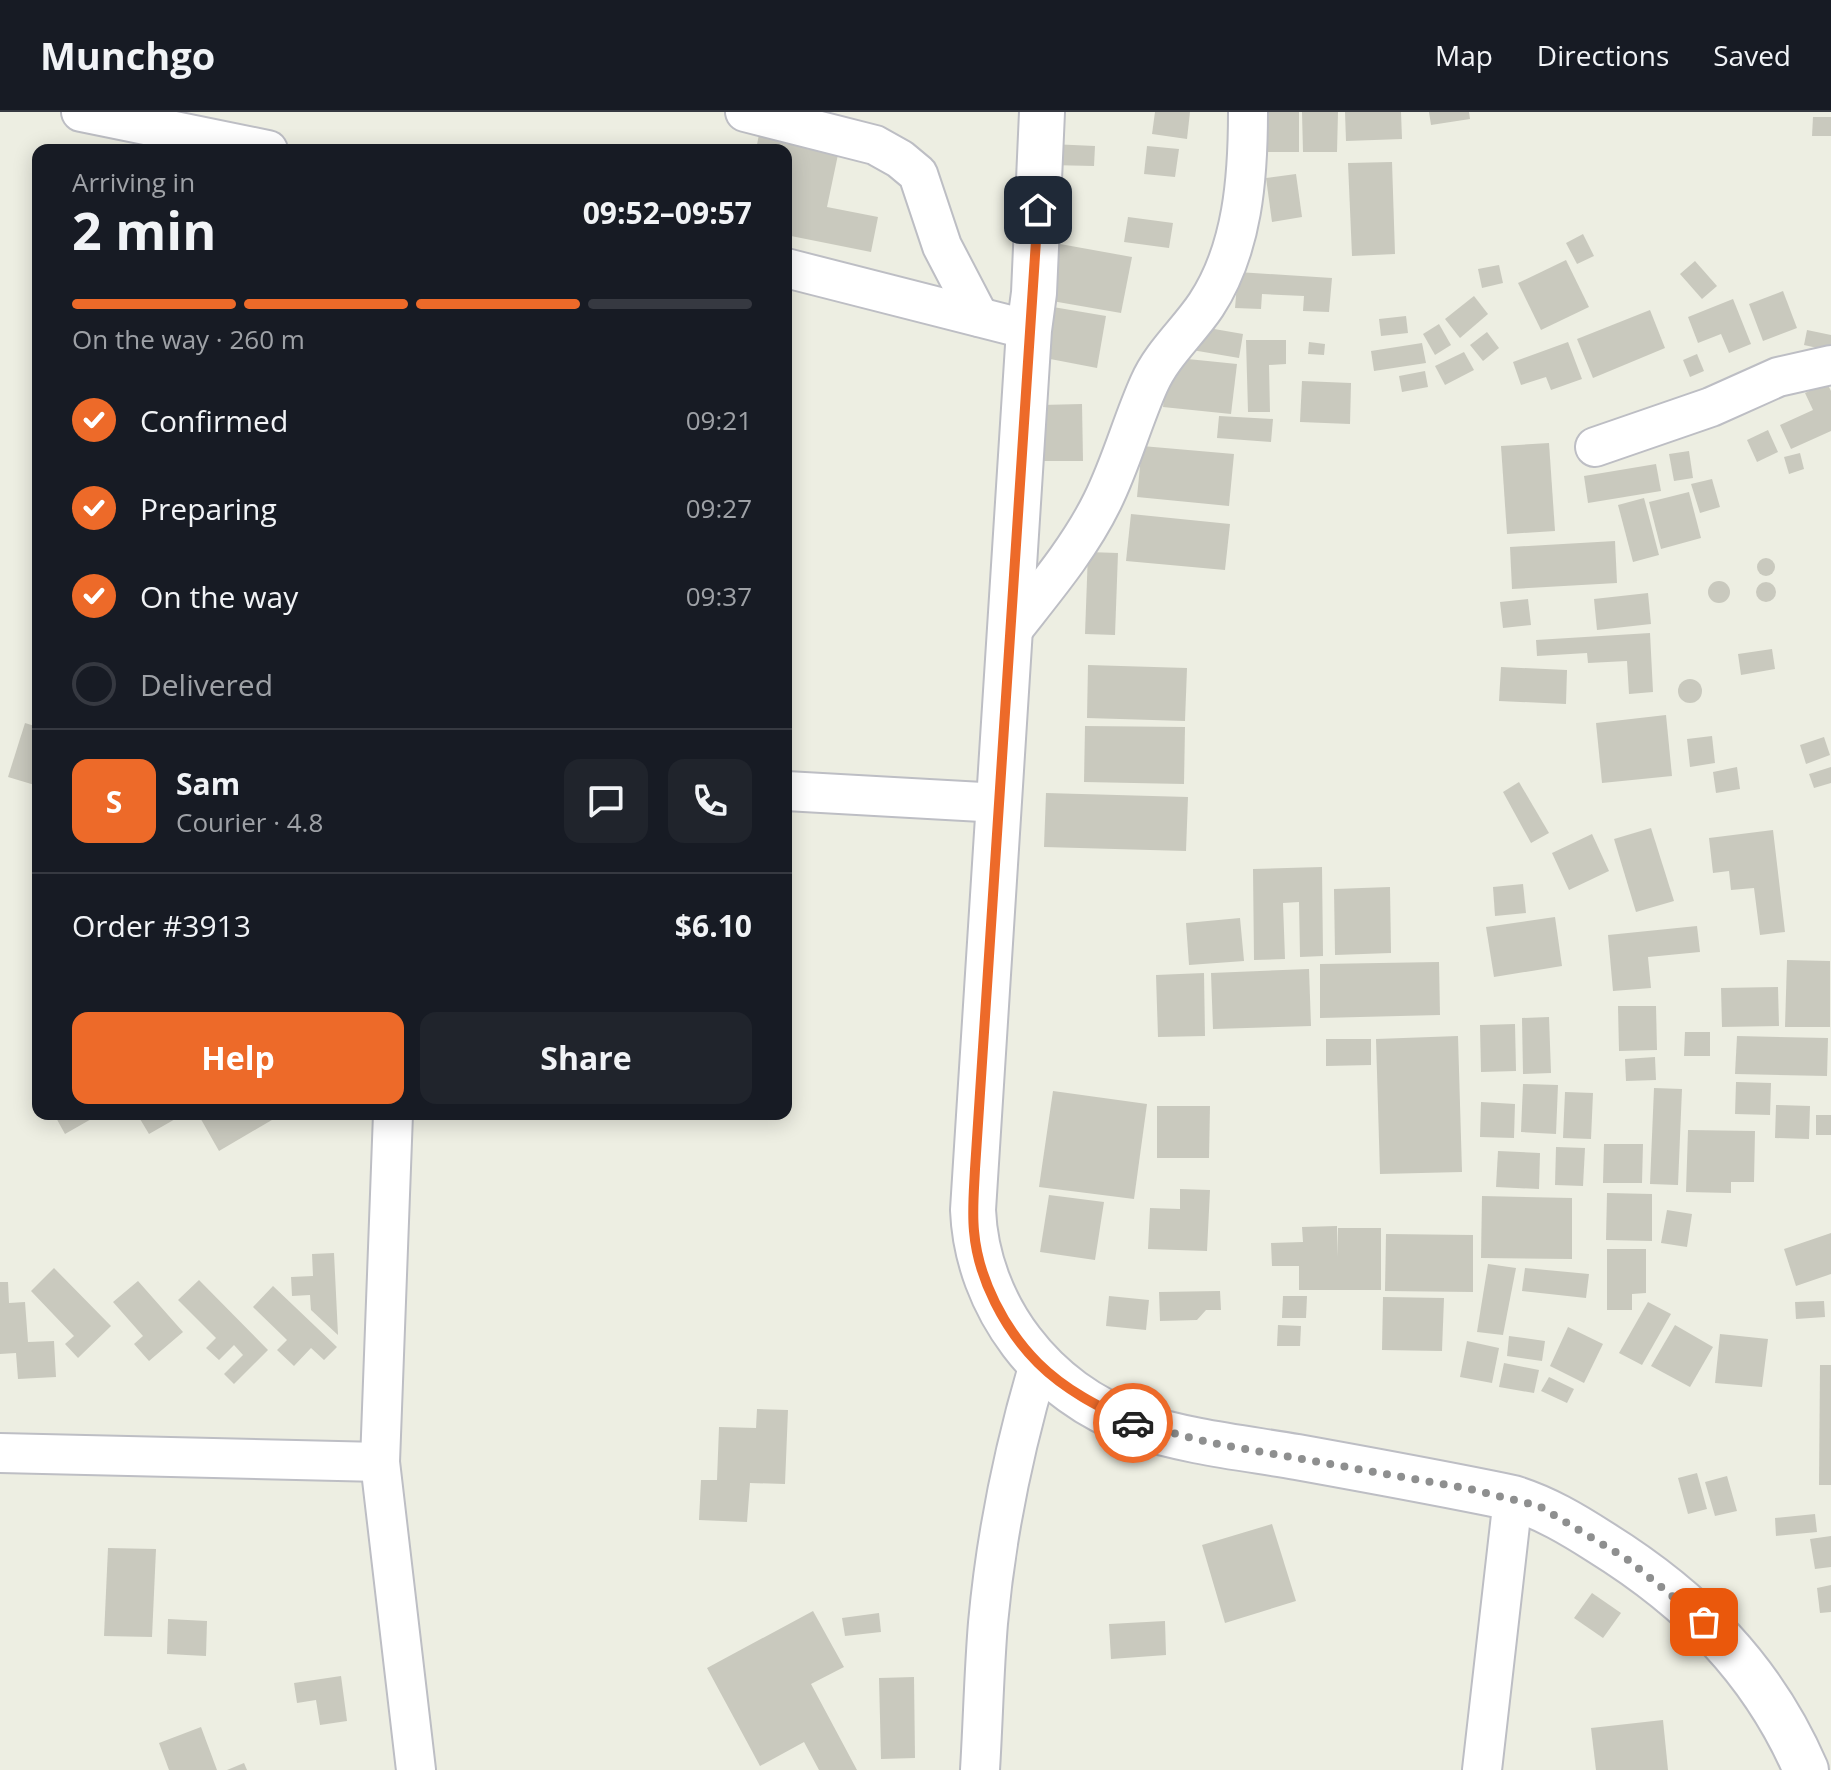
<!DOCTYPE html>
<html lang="en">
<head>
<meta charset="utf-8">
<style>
  body { margin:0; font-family:"Open Sans",sans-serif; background:#20242c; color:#f1f3f6; height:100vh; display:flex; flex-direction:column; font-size:30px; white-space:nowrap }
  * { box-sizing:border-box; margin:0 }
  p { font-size:26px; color:#9ea1a6 }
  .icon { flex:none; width:44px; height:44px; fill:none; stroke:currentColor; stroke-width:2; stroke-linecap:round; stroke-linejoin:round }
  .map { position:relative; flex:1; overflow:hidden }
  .panel { position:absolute; left:32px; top:32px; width:760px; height:976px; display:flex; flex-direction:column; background:#171b24; border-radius:16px; box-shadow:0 4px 20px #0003 }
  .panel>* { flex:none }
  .pin { position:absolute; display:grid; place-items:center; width:68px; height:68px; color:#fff; margin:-34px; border-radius:16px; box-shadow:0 4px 12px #0006 }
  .courier { position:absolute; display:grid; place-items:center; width:80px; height:80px; margin:-40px; border:6px solid #ed6a29; border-radius:50%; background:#fff; color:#222; box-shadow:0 2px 10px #0007 }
  .overview em { font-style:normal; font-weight:700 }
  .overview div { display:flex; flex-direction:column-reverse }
  .overview { display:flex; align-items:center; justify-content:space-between; height:136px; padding:0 40px }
  h1 { font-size:52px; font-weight:700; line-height:60px }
  .bar { display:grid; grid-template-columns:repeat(4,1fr); gap:12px 8px; align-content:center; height:96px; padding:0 40px }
  .bar i { height:10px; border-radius:6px; background:#363941 }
  .bar .active { background:#ed6a29 }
  .bar p { grid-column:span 4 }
  .line { display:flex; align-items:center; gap:20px; padding:0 40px; border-top:2px solid #363941 }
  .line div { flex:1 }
  .round { display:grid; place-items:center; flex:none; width:84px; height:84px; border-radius:16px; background:#20242c }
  ol { padding:0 40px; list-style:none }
  li { display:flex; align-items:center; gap:24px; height:88px }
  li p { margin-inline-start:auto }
  li .icon { padding:8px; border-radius:50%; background:#ed6a29; color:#fff; stroke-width:4 }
  li:last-child { color:#9ea1a6 }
  li i { width:44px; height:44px; border:4px solid #363941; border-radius:50% }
  .primary-button { display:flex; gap:16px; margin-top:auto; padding:16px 40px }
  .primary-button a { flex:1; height:92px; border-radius:16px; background:#ed6a29; color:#fff; font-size:32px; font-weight:700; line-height:92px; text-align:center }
  .primary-button a+a { background:#20242c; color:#f1f3f6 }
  header { display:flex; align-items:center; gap:48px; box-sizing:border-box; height:112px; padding:0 40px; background:#171b24; border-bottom:2px solid #363941 }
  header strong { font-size:38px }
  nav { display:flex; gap:44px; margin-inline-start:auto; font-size:28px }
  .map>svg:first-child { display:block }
  .building { fill:#c9c9be }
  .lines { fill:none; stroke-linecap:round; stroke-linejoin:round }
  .minor-casing { stroke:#bdbec4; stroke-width:42 }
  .tertiary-casing { stroke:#bdbec4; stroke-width:48 }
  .minor { stroke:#fff; stroke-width:38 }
  .tertiary { stroke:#fff; stroke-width:44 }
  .done { stroke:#8e8f8f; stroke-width:8; stroke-dasharray:0 14.4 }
  .route { stroke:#ed6a29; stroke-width:10 }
</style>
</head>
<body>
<header>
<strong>Munchgo</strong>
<nav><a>Map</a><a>Directions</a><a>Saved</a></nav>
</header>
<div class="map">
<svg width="1831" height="1658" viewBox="0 0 1831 1658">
  <rect width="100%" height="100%" fill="#edeee2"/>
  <g class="building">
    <path d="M1155,0H1190L1187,27L1152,22Z"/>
    <path d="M1259,0H1299V40H1258Z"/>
    <path d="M1302,0H1338L1337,40H1303Z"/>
    <path d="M1345,0H1401L1402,27L1346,29Z"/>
    <path d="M1429,0H1469L1470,7L1431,13Z"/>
    <path d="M1813,5H1831V24H1812Z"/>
    <path d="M760,17L840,33L827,95L878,105L871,140L786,123V38H756Z"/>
    <path d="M1051,32L1095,34L1094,54L1050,53Z"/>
    <path d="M1147,34L1179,37L1175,65L1144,62Z"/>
    <path d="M1392,50L1395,142L1352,144L1348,51Z"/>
    <path d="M1296,62L1302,105L1272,110L1266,66Z"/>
    <path d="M1128,105L1173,111L1169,136L1124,130Z"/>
    <path d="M1583,122L1594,144L1577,152L1566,131Z"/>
    <path d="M1060,132L1132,145L1121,201L1052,189Z"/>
    <path d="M1566,148L1589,195L1541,218L1518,171Z"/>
    <path d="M1695,149L1717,174L1702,187L1680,162Z"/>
    <path d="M1499,153L1503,171L1482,176L1478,157Z"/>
    <path d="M1238,160L1332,166L1329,200L1303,199L1304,184L1262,182L1261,197L1235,196Z"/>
    <path d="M1783,179L1797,216L1763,229L1749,192Z"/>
    <path d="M1474,184L1488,202L1460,226L1445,207Z"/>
    <path d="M1733,187L1751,232L1729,241L1721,222L1698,231L1688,205Z"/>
    <path d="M1053,195L1106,204L1097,256L1045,246Z"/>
    <path d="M1650,198L1665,236L1593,266L1577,227Z"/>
    <path d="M1406,204L1408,221L1381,224L1379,207Z"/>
    <path d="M1439,212L1451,233L1435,243L1423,222Z"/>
    <path d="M1197,214L1243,222L1239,246L1192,238Z"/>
    <path d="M1807,218L1831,223V239L1804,233Z"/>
    <path d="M1487,220L1499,236L1483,249L1470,233Z"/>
    <path d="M1246,228H1286V252L1269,253L1270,300H1248Z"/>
    <path d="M1309,230L1325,232L1324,243L1308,242Z"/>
    <path d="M1568,230L1582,267L1551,278L1546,265L1521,273L1513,250Z"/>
    <path d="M1422,231L1426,251L1374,259L1371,239Z"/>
    <path d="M1464,240L1474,258L1445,273L1435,254Z"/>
    <path d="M1697,242L1704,259L1690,265L1683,248Z"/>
    <path d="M1168,245L1237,252L1231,302L1163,295Z"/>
    <path d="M1425,259L1428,275L1402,280L1399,264Z"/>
    <path d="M1302,269L1351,271L1350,312L1300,310Z"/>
    <path d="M1827,271L1831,279V319L1791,337L1780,313L1813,298L1805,281Z"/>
    <path d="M1082,292L1083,349H1042L1041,293Z"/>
    <path d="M1219,304L1273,307L1271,330L1217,326Z"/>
    <path d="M1768,318L1778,340L1757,350L1747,328Z"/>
    <path d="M1549,331L1555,419L1507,422L1501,334Z"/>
    <path d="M1142,334L1234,342L1229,394L1137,385Z"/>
    <path d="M1689,339L1693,366L1674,369L1669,342Z"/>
    <path d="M1800,341L1804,357L1789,362L1784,345Z"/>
    <path d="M1656,352L1661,379L1588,391L1584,364Z"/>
    <path d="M1712,367L1720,395L1700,401L1691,372Z"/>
    <path d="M1689,380L1701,426L1661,437L1649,390Z"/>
    <path d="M1644,386L1659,443L1633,450L1618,393Z"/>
    <path d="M1131,402L1230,412L1225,458L1126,449Z"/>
    <path d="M1615,429L1617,471L1512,477L1510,435Z"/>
    <path d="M1088,440L1118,441L1115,523L1085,522Z"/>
    <circle cx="1766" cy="455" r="9"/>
    <circle cx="1719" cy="480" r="11"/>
    <circle cx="1766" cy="480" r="10"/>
    <path d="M1648,481L1651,512L1597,518L1594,487Z"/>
    <path d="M1528,487L1531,513L1503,516L1500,490Z"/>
    <path d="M1650,521L1653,580L1629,582L1627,549L1588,551L1587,541L1537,544L1536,528Z"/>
    <path d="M1772,537L1775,557L1741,563L1738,542Z"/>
    <path d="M1088,553L1187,556L1185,609L1087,606Z"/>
    <path d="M1501,555L1567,558L1566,592L1499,589Z"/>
    <circle cx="1690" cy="579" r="12"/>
    <path d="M1666,603L1672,664L1602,671L1596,611Z"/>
    <path d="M25,611L38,615V674L8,665Z"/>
    <path d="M1085,614L1185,615L1184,672L1084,670Z"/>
    <path d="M1712,624L1715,651L1690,655L1687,627Z"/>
    <path d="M1824,625L1830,643L1806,652L1800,633Z"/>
    <path d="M1737,655L1740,677L1716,681L1713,660Z"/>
    <path d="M1831,655V671L1814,676L1809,662Z"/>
    <path d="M1519,670L1549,721L1531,731L1503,680Z"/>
    <path d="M1046,681L1188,685L1186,739L1044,735Z"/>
    <path d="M1651,716L1674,789L1636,800L1614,727Z"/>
    <path d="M1773,718L1785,820L1760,823L1754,776L1731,778L1729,759L1713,761L1709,726Z"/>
    <path d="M1592,722L1609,759L1569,778L1552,741Z"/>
    <path d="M1322,755L1323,844L1300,845L1299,790L1283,791L1285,847L1254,848L1253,757Z"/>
    <path d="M1523,772L1526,801L1495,804L1493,775Z"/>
    <path d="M1390,775L1391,841L1335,843L1334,777Z"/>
    <path d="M1555,805L1562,854L1494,865L1486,815Z"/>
    <path d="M1240,806L1244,849L1189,853L1186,811Z"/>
    <path d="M1697,814L1700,840L1648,845L1651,876L1613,879L1608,823Z"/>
    <path d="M1787,848L1830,849V915H1785Z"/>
    <path d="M1439,850L1440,903L1320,906V852Z"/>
    <path d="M1309,857L1311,914L1213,917L1211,861Z"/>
    <path d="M1204,861L1205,924L1158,925L1156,863Z"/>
    <path d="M1778,875L1779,914L1722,915L1721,876Z"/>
    <path d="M1618,894H1656L1657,938L1619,939Z"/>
    <path d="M1549,905L1551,961L1523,962L1522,906Z"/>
    <path d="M1515,912L1516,959L1481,960L1480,913Z"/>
    <path d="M1685,920H1710V944H1684Z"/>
    <path d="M1458,924L1462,1060L1380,1062L1376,927Z"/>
    <path d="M1737,924L1828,926L1827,964L1735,962Z"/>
    <path d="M1326,927H1371V953L1326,954Z"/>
    <path d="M1655,945L1656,968L1626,969L1625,947Z"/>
    <path d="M1736,970L1771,971L1770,1003L1735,1002Z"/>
    <path d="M1523,972L1558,973L1556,1022L1521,1020Z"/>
    <path d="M1654,976L1682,977L1678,1073L1650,1072Z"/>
    <path d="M1053,979L1147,992L1134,1087L1039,1075Z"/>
    <path d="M1565,980L1593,981L1591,1027L1563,1026Z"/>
    <path d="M1481,990L1515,992L1514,1026L1480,1025Z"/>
    <path d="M1776,993L1810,994L1809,1027L1775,1026Z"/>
    <path d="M1157,994H1210L1209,1046H1157Z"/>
    <path d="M54,1002H100L65,1022Z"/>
    <path d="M137,1002H184L149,1022Z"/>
    <path d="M198,1002H275L277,1005L219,1039Z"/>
    <rect x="1816" y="1003" width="15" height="20"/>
    <path d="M1688,1018L1755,1019L1754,1070H1731V1081L1686,1080Z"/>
    <path d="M1604,1032H1643L1642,1071H1603Z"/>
    <path d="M1556,1035L1585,1036L1583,1074L1555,1073Z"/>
    <path d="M1498,1039L1540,1041L1539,1077L1496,1075Z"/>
    <path d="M1180,1077L1210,1078L1207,1139L1148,1137L1150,1096L1180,1097Z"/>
    <path d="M1607,1081L1652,1082V1129L1606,1128Z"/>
    <path d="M1049,1083L1104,1090L1095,1148L1040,1140Z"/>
    <path d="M1482,1084L1572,1086V1147L1481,1146Z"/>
    <path d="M1667,1098L1692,1102L1687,1135L1661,1131Z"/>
    <path d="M1337,1114V1145L1338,1116H1381V1178H1299V1154H1272L1271,1131L1303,1130L1302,1115Z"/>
    <path d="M1831,1121V1162L1796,1174L1784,1137Z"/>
    <path d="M1386,1122L1473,1123V1180L1385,1179Z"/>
    <path d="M1607,1137H1646V1181L1632,1182V1198H1607Z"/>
    <path d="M334,1141L338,1223L311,1198L310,1183L292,1184L291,1165L313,1164L312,1142Z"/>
    <path d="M1488,1152L1516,1156L1503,1223L1477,1220Z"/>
    <path d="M54,1156L111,1214L78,1246L65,1232L74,1224L31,1179Z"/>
    <path d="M1525,1156L1589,1162L1586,1186L1522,1179Z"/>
    <path d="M199,1168L268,1238L234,1272L224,1262L243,1243L234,1233L219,1248L206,1236L216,1226L178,1188Z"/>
    <path d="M138,1169L183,1220L149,1249L134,1232L143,1224L113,1190Z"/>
    <path d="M0,1170H8L9,1191L25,1190L28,1230L54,1229L56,1265L18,1267L16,1241L0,1242Z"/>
    <path d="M273,1174L337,1235L324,1248L311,1236L294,1254L277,1238L287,1228L253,1195Z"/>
    <path d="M1220,1179L1221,1198H1206L1197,1208L1160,1209L1159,1180Z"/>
    <path d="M1109,1184L1149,1188L1146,1218L1106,1214Z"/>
    <path d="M1283,1184H1307L1306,1206H1282Z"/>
    <path d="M1383,1185L1444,1186L1442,1239L1382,1238Z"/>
    <path d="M1824,1189L1825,1205L1796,1207L1795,1190Z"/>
    <path d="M1648,1190L1671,1202L1642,1253L1619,1241Z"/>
    <path d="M1278,1213L1301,1214L1300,1234H1277Z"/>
    <path d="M1675,1213L1713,1235L1690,1275L1651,1254Z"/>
    <path d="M1568,1215L1603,1232L1584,1271L1550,1254Z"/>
    <path d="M1720,1222L1768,1227L1762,1275L1715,1271Z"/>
    <path d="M1509,1224L1545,1229L1542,1249L1507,1244Z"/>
    <path d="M1467,1229L1499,1236L1492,1271L1460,1265Z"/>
    <path d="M1504,1251L1539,1258L1534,1281L1499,1275Z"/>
    <path d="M1820,1253H1831V1373H1819Z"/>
    <path d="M1549,1265L1574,1277L1567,1291L1541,1279Z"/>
    <path d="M757,1297L788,1298L785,1372L750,1371L747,1410L699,1408L701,1368H717L719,1315L756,1316Z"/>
    <path d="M1697,1361L1707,1397L1688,1402L1678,1366Z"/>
    <path d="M1727,1364L1737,1399L1715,1404L1705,1370Z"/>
    <path d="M1815,1402L1817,1420L1776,1424L1775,1406Z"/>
    <path d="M1272,1412L1296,1489L1225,1511L1202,1433Z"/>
    <path d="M1831,1424V1455L1815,1457L1810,1427Z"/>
    <path d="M108,1436L156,1437L152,1525L104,1524Z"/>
    <path d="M1831,1473V1500L1820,1501L1817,1476Z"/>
    <path d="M1592,1481L1621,1501L1603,1526L1574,1506Z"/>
    <path d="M813,1499L844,1555L811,1572L857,1658H819L804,1630L760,1654L707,1556Z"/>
    <path d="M879,1501L881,1520L845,1524L842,1506Z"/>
    <path d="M168,1507L207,1509L206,1544L167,1542Z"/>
    <path d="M1165,1509L1166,1543L1111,1547L1109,1512Z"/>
    <path d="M341,1564L347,1609L320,1613L316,1588L297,1591L294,1571Z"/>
    <path d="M914,1565L915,1646L881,1647L879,1566Z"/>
    <path d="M1663,1608L1668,1658H1596L1591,1616Z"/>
    <path d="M201,1615L217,1658H169L159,1631Z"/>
    <path d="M244,1651L247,1658H227Z"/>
  </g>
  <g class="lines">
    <defs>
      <g id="minor">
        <path d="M81,0L268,38"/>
        <path d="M745,0L875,33L900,47L918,62L942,134L979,205"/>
        <path d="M786,156L1029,218"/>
        <path d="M1595,335L1711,295L1778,265L1831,253"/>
        <path d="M1011,520C1043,479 1079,437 1102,390C1121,352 1132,310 1149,272C1162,242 1188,220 1206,193C1243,137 1248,65 1248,0"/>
        <path d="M786,679L1000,691"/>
        <path d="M393,1002L380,1350L416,1658"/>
        <path d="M0,1341L380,1350"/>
        <path d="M980,1658C983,1609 984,1560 988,1511C996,1423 1014,1336 1039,1252"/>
        <path d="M1482,1658L1513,1386"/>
      </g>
      <path id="tertiary" d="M1042,0L1034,181L1029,218L973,1098C977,1194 1044,1282 1136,1313C1188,1330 1244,1336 1297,1345C1369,1358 1441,1371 1513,1386C1545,1396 1572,1412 1600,1430C1692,1487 1763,1558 1806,1658"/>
    </defs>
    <use href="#minor" class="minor-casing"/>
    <use href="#tertiary" class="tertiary-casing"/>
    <use href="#minor" class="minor"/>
    <use href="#tertiary" class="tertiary"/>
  </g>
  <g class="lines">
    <path class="done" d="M1133,1311L1212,1331L1470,1377L1539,1394L1627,1447L1704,1510"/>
    <path class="route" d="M1038,98L975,1057C974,1078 972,1099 974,1119C978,1167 1005,1218 1038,1251C1065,1278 1099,1295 1133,1311"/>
  </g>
</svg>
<div class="pin" style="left:1704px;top:1510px;background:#ea580c"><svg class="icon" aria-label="bag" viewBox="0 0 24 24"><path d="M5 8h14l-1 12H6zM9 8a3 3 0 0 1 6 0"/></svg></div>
<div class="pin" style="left:1038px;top:98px;background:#1f2937"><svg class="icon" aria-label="home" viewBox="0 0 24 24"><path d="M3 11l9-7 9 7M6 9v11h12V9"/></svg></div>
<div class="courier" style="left:1133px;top:1311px"><svg class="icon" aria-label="car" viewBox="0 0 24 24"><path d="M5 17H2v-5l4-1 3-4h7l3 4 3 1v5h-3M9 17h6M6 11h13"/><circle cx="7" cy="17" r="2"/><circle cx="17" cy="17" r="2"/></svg></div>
<section class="panel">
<div class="overview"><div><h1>2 min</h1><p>Arriving in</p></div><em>09:52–09:57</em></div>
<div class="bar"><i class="active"></i><i class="active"></i><i class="active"></i><i></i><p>On the way · 260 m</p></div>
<ol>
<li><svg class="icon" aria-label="check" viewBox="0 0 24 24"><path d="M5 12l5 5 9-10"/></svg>Confirmed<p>09:21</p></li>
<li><svg class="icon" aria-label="check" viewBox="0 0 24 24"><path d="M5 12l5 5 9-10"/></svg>Preparing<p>09:27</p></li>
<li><svg class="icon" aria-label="check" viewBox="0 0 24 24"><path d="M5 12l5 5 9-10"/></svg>On the way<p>09:37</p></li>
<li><i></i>Delivered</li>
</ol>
<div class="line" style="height:144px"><b class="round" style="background:#ed6a29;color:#fff">S</b><div><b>Sam</b><p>Courier · 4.8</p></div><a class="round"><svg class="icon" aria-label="chat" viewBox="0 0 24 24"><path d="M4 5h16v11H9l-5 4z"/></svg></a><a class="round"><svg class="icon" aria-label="phone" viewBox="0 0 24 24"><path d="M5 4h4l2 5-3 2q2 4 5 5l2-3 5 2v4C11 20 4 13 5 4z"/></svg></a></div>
<div class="line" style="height:104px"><div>Order #3913</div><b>$6.10</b></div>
<div class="primary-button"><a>Help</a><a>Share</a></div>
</section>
</div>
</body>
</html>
